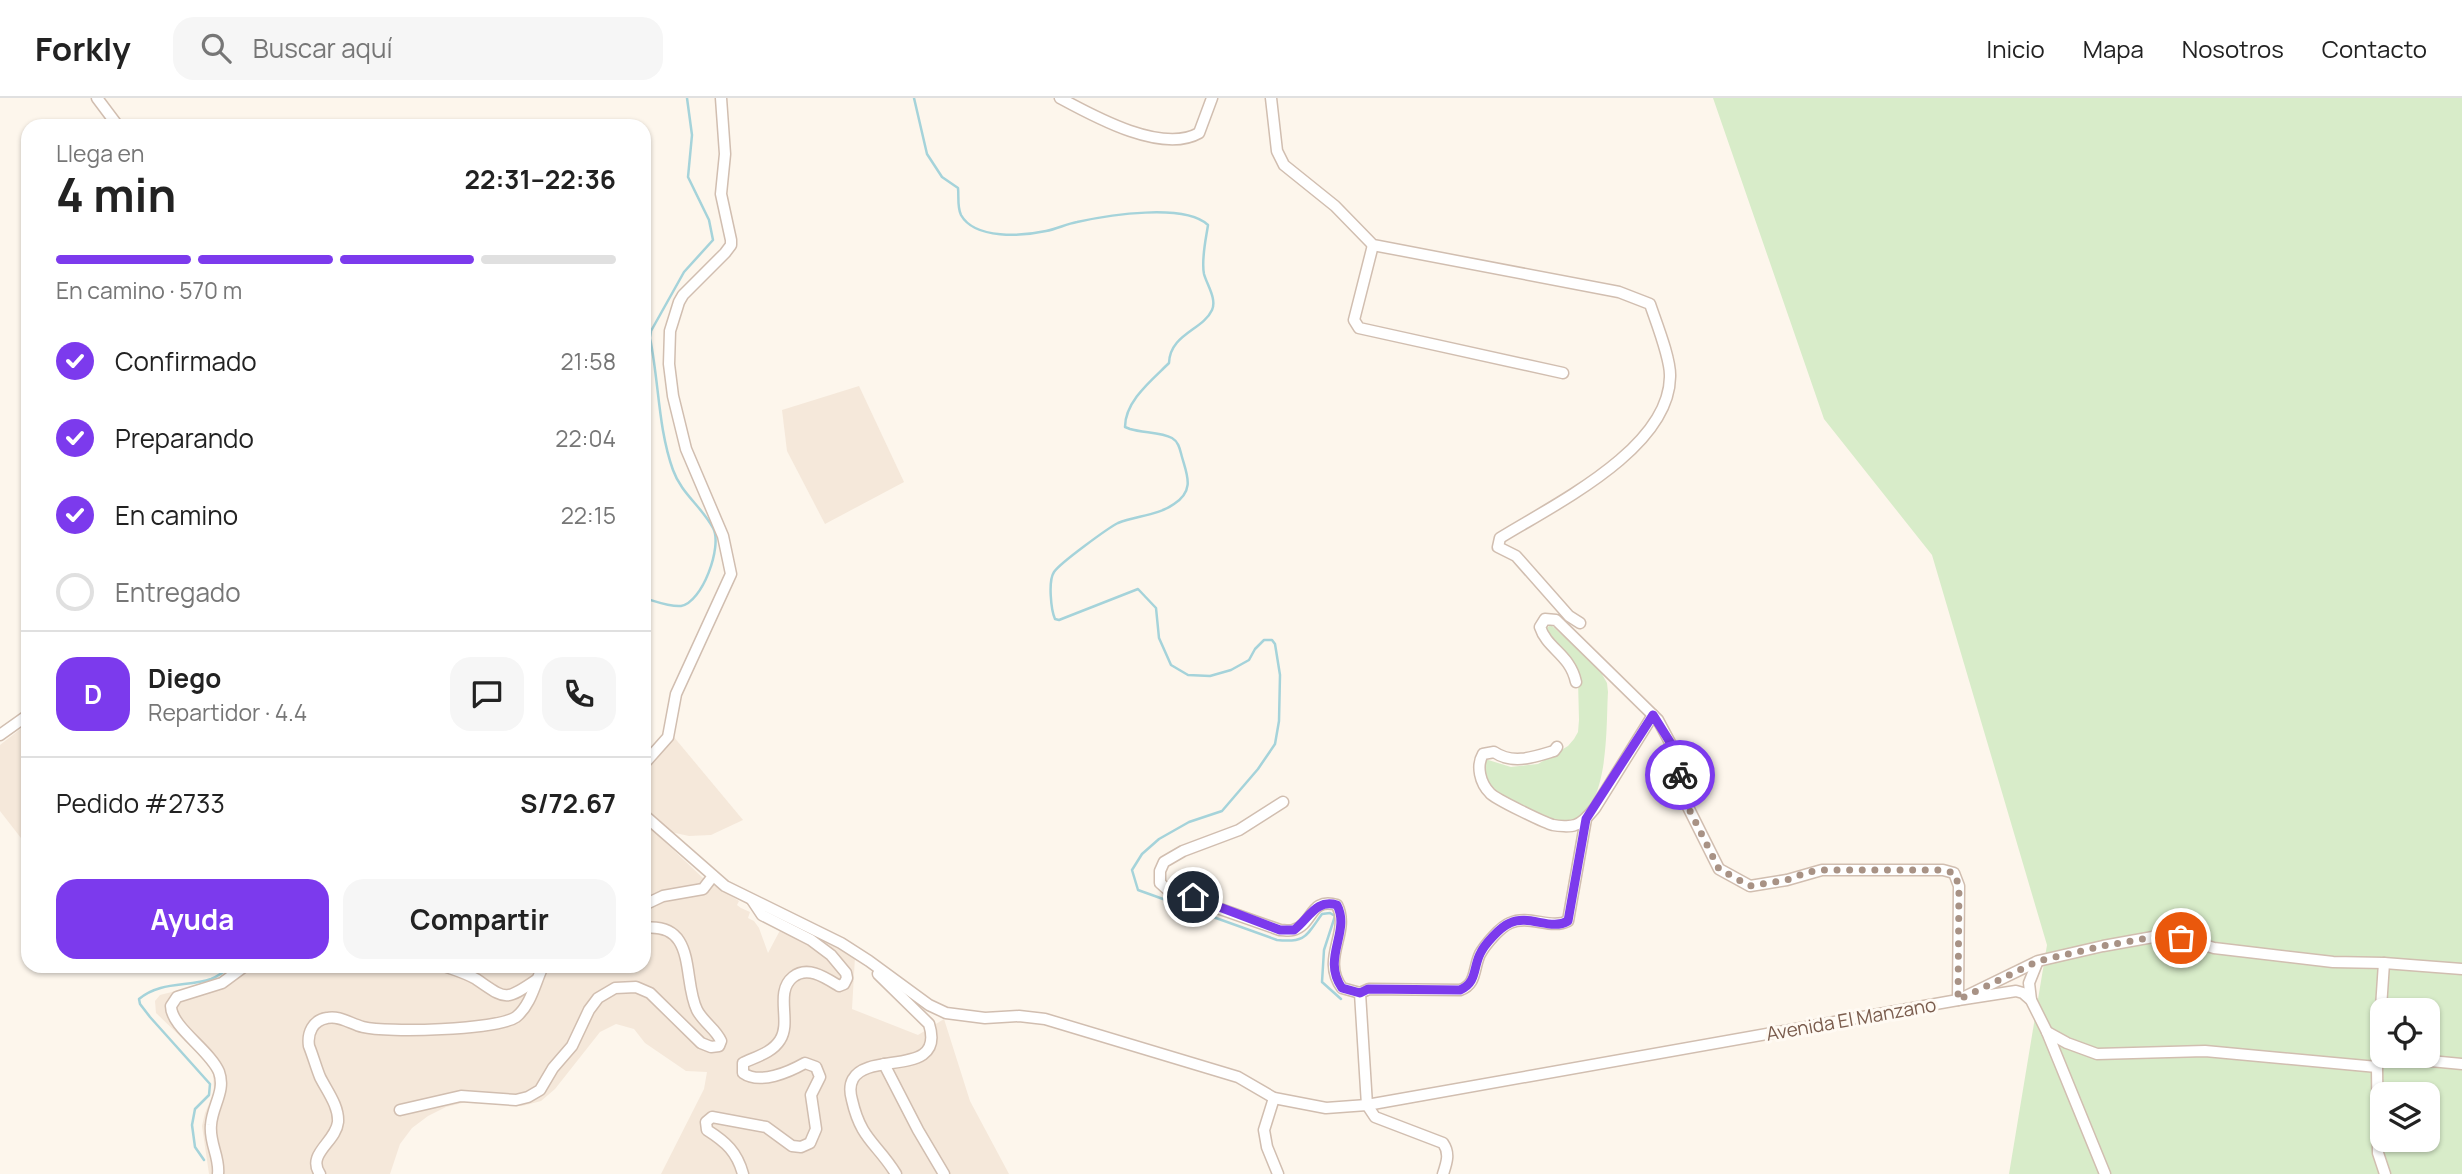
<!DOCTYPE html>
<html lang="es">
<head>
<meta charset="utf-8">
<style>
  body { margin:0; font-family:Manrope,sans-serif; background:#f6f6f6; color:#222; height:100vh; display:flex; flex-direction:column; font-size:26px; white-space:nowrap }
  * { box-sizing:border-box; margin:0 }
  p { font-size:23px; color:#767676 }
  .icon { flex:none; width:38px; height:38px; fill:none; stroke:currentColor; stroke-width:2; stroke-linecap:round; stroke-linejoin:round }
  .map { position:relative; flex:1; overflow:hidden }
  .sheet { position:absolute; left:21px; top:21px; width:630px; height:854px; display:flex; flex-direction:column; background:#fff; border-radius:21px; box-shadow:0 2px 5px #0004 }
  .sheet>* { flex:none }
  .buttons { position:absolute; left:2370px; top:900px; display:grid; gap:14px }
  .buttons a { display:grid; place-items:center; width:70px; height:70px; border-radius:14px; background:#fff; box-shadow:0 2px 5px #0004; font-size:35px }
  .pin { position:absolute; display:grid; place-items:center; width:60px; height:60px; color:#fff; margin:-30px; border:4px solid #fff; border-radius:50%; box-shadow:0 2px 7px #0007 }
  .courier { position:absolute; display:grid; place-items:center; width:70px; height:70px; margin:-35px; border:5px solid #7c3aed; border-radius:50%; background:#fff; color:#222; box-shadow:0 2px 9px #0007 }
  .headline em { font-style:normal; font-weight:700 }
  .headline div { display:flex; flex-direction:column-reverse }
  .headline { display:flex; align-items:center; justify-content:space-between; height:119px; padding:0 35px }
  h1 { font-size:46px; font-weight:700; line-height:52px }
  .bar { display:grid; grid-template-columns:repeat(4,1fr); gap:10px 7px; align-content:center; height:84px; padding:0 35px }
  .bar i { height:9px; border-radius:5px; background:#e0e0e0 }
  .bar .active { background:#7c3aed }
  .bar p { grid-column:span 4 }
  .line { display:flex; align-items:center; gap:18px; padding:0 35px; border-top:2px solid #e0e0e0 }
  .line div { flex:1 }
  .round { display:grid; place-items:center; flex:none; width:74px; height:74px; border-radius:21px; background:#f6f6f6 }
  ol { padding:0 35px; list-style:none }
  li { display:flex; align-items:center; gap:21px; height:77px }
  li p { margin-inline-start:auto }
  li .icon { padding:7px; border-radius:50%; background:#7c3aed; color:#fff; stroke-width:4 }
  li:last-child { color:#767676 }
  li i { width:38px; height:38px; border:4px solid #e0e0e0; border-radius:50% }
  .button { display:flex; gap:14px; margin-top:auto; padding:14px 35px }
  .button a { flex:1; height:80px; border-radius:21px; background:#7c3aed; color:#fff; font-size:28px; font-weight:700; line-height:80px; text-align:center }
  .button a+a { background:#f6f6f6; color:#222 }
  header { display:flex; align-items:center; gap:42px; box-sizing:border-box; height:98px; padding:0 35px; background:#fff; border-bottom:2px solid #e0e0e0 }
  header strong { font-size:33px }
  nav { display:flex; gap:38px; margin-inline-start:auto; font-size:24px }
  .search { width:490px; height:63px; background:#f6f6f6; display:flex; align-items:center; gap:18px; box-sizing:border-box; padding:0 24px; border-radius:21px; color:#767676; font-size:26px }
  .map>svg:first-child { display:block }
  .residential { fill:#f5e8da }
  .green { fill:#d8ecc9; fill-rule:evenodd }
  .lines { fill:none; stroke-linecap:round; stroke-linejoin:round }
  .stream { stroke:#a5d3da; stroke-width:2.5 }
  .minor-casing { stroke:#d1beb0; stroke-width:13 }
  .minor { stroke:#fff; stroke-width:10 }
  .done { stroke:#a89285; stroke-width:7; stroke-dasharray:0 12.6 }
  .route { stroke:#7c3aed; stroke-width:9 }
  .labels { text-anchor:middle; stroke-width:6; stroke-linejoin:round; paint-order:stroke }
  .street-label { font-size:19px; fill:#7a5c4d; stroke:#fffaf3 }
</style>
</head>
<body>
<header>
<strong>Forkly</strong>
<div class="search"><svg class="icon" aria-label="search" viewBox="0 0 24 24"><circle cx="10" cy="10" r="6"/><path d="M15 15l6 6"/></svg>Buscar aquí</div>
<nav><a>Inicio</a><a>Mapa</a><a>Nosotros</a><a>Contacto</a></nav>
</header>
<div class="map">
<svg width="2462" height="1076" viewBox="0 0 2462 1076">
  <rect width="100%" height="100%" fill="#fdf6ec"/>
  <g class="residential">
    <path d="M859,288L904,384L825,426L787,353L782,312Z"/>
    <path d="M28,625V749L0,713V647Z"/>
    <path d="M673,638L743,722L711,737L689,738L666,733L644,710V669Z"/>
    <path d="M644,724L704,781L739,803L737,807L741,810L750,814L748,820L754,823L759,830L768,855L786,821L815,835L855,859L852,911L918,937L944,921L970,1003L1009,1076H661L704,991L707,974L686,973L645,945L634,931L616,926L600,934L555,991L541,1003L522,1008L466,1004L446,1009L428,1018L412,1030L400,1046L390,1076H209L202,1028L205,1015L214,994L213,976L208,965L156,915L155,903L160,897L211,884L238,868H644Z"/>
  </g>
  <g class="green">
    <path d="M1713,0H2462V1076H2009L2047,847L1932,457L1824,321ZM2382,912H2427V957H2382ZM2382,996H2427V1041H2382Z"/>
    <path d="M1551,527L1598,569L1607,585L1608,594C1606,624 1610,709 1574,721C1567,723 1559,723 1552,722L1493,693L1487,687L1482,662L1485,661L1511,669L1538,666L1568,648L1574,641L1578,634L1579,622L1578,582L1547,538L1546,530Z"/>
  </g>
  <g class="lines">
    <g class="stream">
      <path d="M914,0L927,56L942,79L958,90C959,98 957,109 961,117C975,142 1023,138 1046,133C1057,131 1066,126 1077,124C1109,117 1184,105 1208,127C1206,141 1201,161 1204,176C1207,187 1217,201 1212,212C1203,232 1170,236 1169,265C1152,282 1125,303 1125,329L1130,331C1143,335 1161,334 1172,340C1179,344 1180,352 1182,359C1187,377 1195,392 1174,406C1159,417 1136,418 1118,425C1108,430 1060,465 1054,474C1048,483 1051,512 1055,521L1059,522L1138,491L1156,510L1159,540L1171,567L1188,577L1210,578L1231,572L1249,562L1255,551L1264,542H1272L1275,546L1280,577L1279,623L1275,646L1258,671L1222,713L1189,724L1159,741L1142,756L1132,772L1138,792L1277,842C1306,845 1306,838 1322,816L1330,815L1335,818L1324,852L1322,884L1341,901"/>
      <path d="M644,500C655,503 669,509 681,508C702,505 723,448 713,430C702,409 681,395 673,372C658,330 659,284 650,240L651,233L684,174L713,142L709,122L688,79L692,37L687,0"/>
      <path d="M204,1062L195,1049L192,1027L195,1011L209,997L210,986L150,919L140,906L139,901C160,883 188,889 211,881C219,878 225,873 231,868"/>
    </g>
    <defs>
      <g id="minor">
        <path d="M97,0L118,28"/>
        <path d="M1060,0C1095,19 1162,56 1199,35L1212,0"/>
        <path d="M1271,0L1277,53L1284,67L1335,108L1373,147L1619,194L1650,206C1656,224 1671,261 1670,279C1669,351 1555,406 1500,440L1498,449L1516,458L1569,518L1580,525"/>
        <path d="M1373,147L1354,222L1359,230L1563,275"/>
        <path d="M1576,584C1570,556 1547,551 1540,529L1545,521L1556,522L1658,622L1674,652L1688,709L1719,771L1750,788L1787,782L1822,772H1943L1954,775L1959,788L1958,902L2016,893L2023,895L2031,902L2047,934L2105,1076"/>
        <path d="M0,637L28,617"/>
        <path d="M1557,649L1554,653C1534,659 1513,667 1494,654L1483,656C1476,668 1480,685 1490,695C1495,701 1545,725 1553,727C1558,728 1570,729 1575,727C1583,725 1590,716 1595,710L1653,617"/>
        <path d="M644,666L668,639L676,596L731,476L723,438L686,351L673,298L669,266L670,233L679,204L683,197L725,155L731,147V142L721,96L725,56L721,0"/>
        <path d="M1283,704L1239,732L1183,753L1164,764L1160,773V785L1169,793L1280,832C1284,832 1289,833 1293,832C1314,826 1309,799 1337,807C1351,835 1320,860 1342,890L1360,895L1369,891L1460,892C1477,886 1473,871 1480,856C1485,847 1500,829 1510,825C1529,816 1551,832 1568,823L1586,721"/>
        <path d="M644,717L725,788L841,845L869,863L929,907L946,915L985,920L1019,918L1045,921L1238,979L1274,1000L1326,1010L1367,1007L1958,902L2038,863L2103,848L2153,839L2181,840L2214,850L2333,864L2384,865L2462,871"/>
        <path d="M644,807L663,798L703,791L713,778"/>
        <path d="M2384,865L2377,969L2378,1055L2385,1076"/>
        <path d="M444,868C455,872 466,875 476,881C506,901 504,904 536,882"/>
        <path d="M878,876L929,926C946,980 868,953 853,981C849,988 850,995 852,1002C861,1042 877,1045 896,1076"/>
        <path d="M1360,895L1367,1007L1375,1019L1443,1045C1450,1055 1447,1064 1443,1076"/>
        <path d="M2031,902L2029,885L2037,865"/>
        <path d="M2047,934L2067,945L2097,956L2205,953L2377,969"/>
        <path d="M2378,958L2462,966"/>
        <path d="M884,966L918,1032L944,1076"/>
        <path d="M1274,1000L1264,1032L1267,1049L1278,1076"/>
        <path d="M400,1012L461,998L516,1002L528,999L540,992L553,970L572,948L589,912L598,900L615,890L636,889L650,895L701,945L711,949L719,948L721,943C716,931 703,924 697,912C682,882 698,824 644,830"/>
        <path d="M218,1076C220,1059 209,1045 211,1027C212,1008 226,993 219,974C210,952 171,929 171,908L177,899L222,885L245,868"/>
        <path d="M320,1076C306,1056 336,1044 338,1024C339,1008 327,993 320,979C316,969 313,958 309,948C307,935 313,922 327,920C339,917 351,926 363,929C387,935 497,932 516,919C531,907 535,885 543,868"/>
        <path d="M743,1076C737,1054 726,1044 707,1032L706,1024L712,1019L766,1029L792,1048L801,1049L810,1045L816,1031L811,997L820,979L816,969L805,965C789,974 760,987 743,975V965C755,959 772,955 780,942C792,924 774,894 793,879C808,867 826,880 839,888L844,886L847,880L846,875L831,857L811,842L762,817L752,802"/>
      </g>
    </defs>
    <use href="#minor" class="minor-casing"/>
    <use href="#minor" class="minor"/>
  </g>
  <g class="lines">
    <path class="done" d="M1680,677L1688,709L1719,771L1750,788L1787,782L1808,774L1822,772H1943L1954,775L1959,788L1958,902L2038,863L2103,848L2153,839L2181,840"/>
    <path class="route" d="M1193,799L1280,832H1294C1310,819 1316,801 1337,807C1351,834 1321,860 1342,890L1360,895L1368,891L1460,892C1477,885 1473,870 1480,856C1484,847 1500,829 1510,825C1529,816 1551,833 1568,823L1586,721L1653,617L1675,652L1680,677"/>
  </g>
  <g class="labels">
    <g class="street-label">
      <text transform="translate(1851 921) rotate(-10)" y="7">Avenida El Manzano</text>
    </g>
  </g>
</svg>
<div class="buttons">
<a><svg class="icon" aria-label="locate" viewBox="0 0 24 24"><circle cx="12" cy="12" r="6"/><path d="M12 2v4M12 18v4M2 12h4M18 12h4"/></svg></a>
<a><svg class="icon" aria-label="layers" viewBox="0 0 24 24"><path d="M12 4l9 5-9 5-9-5zM3 14l9 5 9-5"/></svg></a>
</div>
<div class="pin" style="left:2181px;top:840px;background:#ea580c"><svg class="icon" aria-label="bag" viewBox="0 0 24 24"><path d="M5 8h14l-1 12H6zM9 8a3 3 0 0 1 6 0"/></svg></div>
<div class="pin" style="left:1193px;top:799px;background:#1f2937"><svg class="icon" aria-label="home" viewBox="0 0 24 24"><path d="M3 11l9-7 9 7M6 9v11h12V9"/></svg></div>
<div class="courier" style="left:1680px;top:677px"><svg class="icon" aria-label="bike" viewBox="0 0 24 24"><circle cx="6" cy="16" r="4"/><circle cx="18" cy="16" r="4"/><path d="M6 16l4-8h5l3 8M10 8l3 8H6M13 5h3"/></svg></div>
<section class="sheet">
<div class="headline"><div><h1>4 min</h1><p>Llega en</p></div><em>22:31–22:36</em></div>
<div class="bar"><i class="active"></i><i class="active"></i><i class="active"></i><i></i><p>En camino · 570 m</p></div>
<ol>
<li><svg class="icon" aria-label="check" viewBox="0 0 24 24"><path d="M5 12l5 5 9-10"/></svg>Confirmado<p>21:58</p></li>
<li><svg class="icon" aria-label="check" viewBox="0 0 24 24"><path d="M5 12l5 5 9-10"/></svg>Preparando<p>22:04</p></li>
<li><svg class="icon" aria-label="check" viewBox="0 0 24 24"><path d="M5 12l5 5 9-10"/></svg>En camino<p>22:15</p></li>
<li><i></i>Entregado</li>
</ol>
<div class="line" style="height:126px"><b class="round" style="background:#7c3aed;color:#fff">D</b><div><b>Diego</b><p>Repartidor · 4.4</p></div><a class="round"><svg class="icon" aria-label="chat" viewBox="0 0 24 24"><path d="M4 5h16v11H9l-5 4z"/></svg></a><a class="round"><svg class="icon" aria-label="phone" viewBox="0 0 24 24"><path d="M5 4h4l2 5-3 2q2 4 5 5l2-3 5 2v4C11 20 4 13 5 4z"/></svg></a></div>
<div class="line" style="height:91px"><div>Pedido #2733</div><b>S/72.67</b></div>
<div class="button"><a>Ayuda</a><a>Compartir</a></div>
</section>
</div>
</body>
</html>
